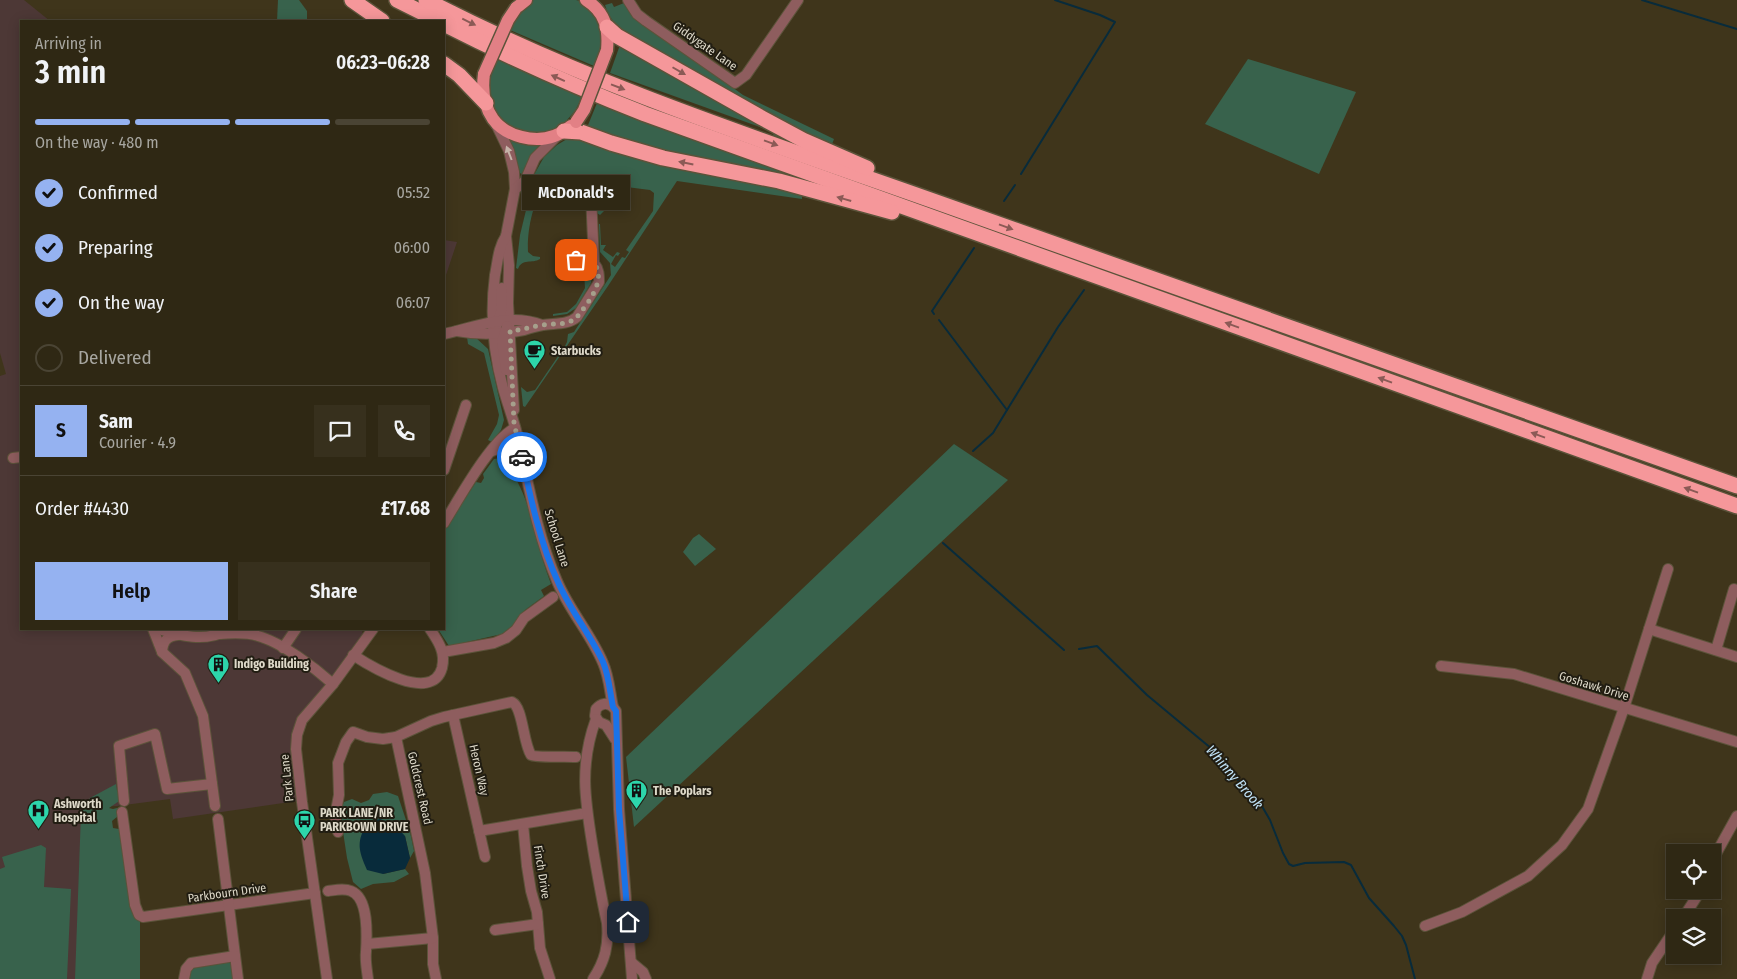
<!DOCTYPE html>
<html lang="en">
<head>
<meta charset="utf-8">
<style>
  body { margin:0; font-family:"Fira Sans Condensed",sans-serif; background:#37301d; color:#f1f3f6; height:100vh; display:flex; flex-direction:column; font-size:19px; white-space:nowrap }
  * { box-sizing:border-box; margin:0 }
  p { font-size:16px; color:#a7a6a0 }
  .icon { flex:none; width:28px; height:28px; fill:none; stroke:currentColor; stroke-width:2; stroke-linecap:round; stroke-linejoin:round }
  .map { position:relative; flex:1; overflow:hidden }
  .sheet { position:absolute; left:20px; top:20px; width:425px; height:610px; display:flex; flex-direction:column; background:#2f2814; border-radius:0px; box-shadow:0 2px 12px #0003,0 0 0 1px #4a4434 }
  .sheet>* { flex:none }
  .fabs { position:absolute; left:1666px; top:844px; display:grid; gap:10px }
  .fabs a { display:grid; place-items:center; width:55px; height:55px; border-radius:0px; background:#2f2814; box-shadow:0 2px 12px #0003,0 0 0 1px #4a4434; font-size:25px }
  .pin { position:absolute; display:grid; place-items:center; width:42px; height:42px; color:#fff; margin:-21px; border-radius:10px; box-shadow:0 2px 8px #0006 }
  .courier { position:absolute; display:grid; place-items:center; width:50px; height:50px; margin:-25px; border:4px solid #1a73e8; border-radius:50%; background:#fff; color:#222; box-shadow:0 1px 6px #0007 }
  .bubble { position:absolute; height:35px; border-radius:0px; background:#2f2814; box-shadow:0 2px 12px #0003,0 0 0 1px #4a4434; font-size:16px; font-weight:600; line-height:35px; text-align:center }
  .summary em { font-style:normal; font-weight:600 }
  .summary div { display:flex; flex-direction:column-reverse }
  .summary { display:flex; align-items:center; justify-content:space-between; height:85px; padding:0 15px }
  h1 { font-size:32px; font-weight:600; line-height:38px }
  .bar { display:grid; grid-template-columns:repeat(4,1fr); gap:8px 5px; align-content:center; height:60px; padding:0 15px }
  .bar i { height:6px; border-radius:4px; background:#4a4434 }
  .bar .selected { background:#95b2f1 }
  .bar p { grid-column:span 4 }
  .line { display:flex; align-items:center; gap:12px; padding:0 15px; border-top:1px solid #4a4434 }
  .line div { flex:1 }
  .round { display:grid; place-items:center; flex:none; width:52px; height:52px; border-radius:0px; background:#37301d }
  ol { padding:0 15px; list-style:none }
  li { display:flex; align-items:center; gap:15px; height:55px }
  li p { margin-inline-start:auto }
  li .icon { padding:5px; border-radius:50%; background:#95b2f1; color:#111; stroke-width:4 }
  li:last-child { color:#a7a6a0 }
  li i { width:28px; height:28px; border:2px solid #4a4434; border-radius:50% }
  .button { display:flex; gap:10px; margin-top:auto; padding:10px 15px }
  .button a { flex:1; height:58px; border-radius:0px; background:#95b2f1; color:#111; font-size:20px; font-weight:600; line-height:58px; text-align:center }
  .button a+a { background:#37301d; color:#f1f3f6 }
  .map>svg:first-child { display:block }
  .medical { fill:#4d3836 }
  .green { fill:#38624c }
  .water { fill:#082b3b }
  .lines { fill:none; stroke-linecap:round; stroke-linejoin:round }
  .stream { stroke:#082b3b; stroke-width:2 }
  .minor-casing { stroke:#5c533a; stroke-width:12 }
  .major-casing { stroke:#5c533a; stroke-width:15 }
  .highway-casing { stroke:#5c533a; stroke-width:18 }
  .minor { stroke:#8e5d5e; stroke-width:10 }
  .major { stroke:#e28085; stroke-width:12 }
  .highway { stroke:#f5979a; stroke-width:15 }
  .major-bridge-casing { stroke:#5c533a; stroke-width:15; stroke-linecap:butt }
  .major-bridge { stroke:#e28085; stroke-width:12 }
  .oneway { fill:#8b5a56 }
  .oneway2 { fill:#c6b4a9 }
  .done { stroke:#a6a08c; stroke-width:5; stroke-dasharray:0 9 }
  .route { stroke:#1a73e8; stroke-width:6 }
  .labels { text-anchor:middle; stroke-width:4; stroke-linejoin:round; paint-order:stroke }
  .street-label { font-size:12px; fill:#ded9c9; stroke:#211d12 }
  .poi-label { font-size:12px; font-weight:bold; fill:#ded9c9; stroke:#211d12; text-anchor:start }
  .water-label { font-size:14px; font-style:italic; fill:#c2e4f8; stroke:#211d12 }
</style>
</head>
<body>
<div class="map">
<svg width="1737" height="979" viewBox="0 0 1737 979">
  <rect width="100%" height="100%" fill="#3f351b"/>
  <g class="medical">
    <path d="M0,0H24L50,21H21V629H362L363,636L294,728L292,743L297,801L173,819L170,799L117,806L89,807L79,979H0V376L6,374L0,353Z"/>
    <path d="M444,240L457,242L444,281Z"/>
  </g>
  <g class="green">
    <path d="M278,0H299L307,11V21H277Z"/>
    <path d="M532,0C546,0 563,0 576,0C593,3 600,27 602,41H600V50L594,66L510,30C515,20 522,5 532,0Z"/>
    <path d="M612,3L614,7L624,3L636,17L743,95L834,139L831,147L623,35L625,32C615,24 609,18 605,5Z"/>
    <path d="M621,42L827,155L773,136L774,132L610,73Z"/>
    <path d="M496,59L582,97L575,111L567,120L569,122L560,129L539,135L510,128L493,110L488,84L490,74Z"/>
    <path d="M1248,59L1356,92L1319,174L1205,124Z"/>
    <path d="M597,103L642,120L854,197L706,164L586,130Z"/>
    <path d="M507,137L541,145L522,174L517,172Z"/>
    <path d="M567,139H575L802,192V199L677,181L608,286L525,407L523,406L521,387L527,392L535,390L565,346L567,342L568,334L574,332L611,275L610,263L600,252L599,224H600L601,245H606L603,250L613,257L617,252L620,253L618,256L616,255L611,264L615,267L622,257L625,258L629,252L626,250L653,211L654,193L650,190L603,184L599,210L604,211L600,215L597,213C596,206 597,195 594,189C588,176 559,184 548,186C532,198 527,233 528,252L533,256L540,257V259C532,264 522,258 518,269L516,268L520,235L535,173L544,157L557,145Z"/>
    <path d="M586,269L589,270L592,276L591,283L576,308L567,314L553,316V314L567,312L576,304L585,288L584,271Z"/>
    <path d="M467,337H475L488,349L504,420L501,430L492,442L488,440L497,424L499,415L484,353L468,344Z"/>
    <path d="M954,444L1008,480L634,827L626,757Z"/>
    <path d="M500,458C522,481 528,506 536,535C540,552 545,568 551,584L541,590L544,596L525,610L512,626L502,634L449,646L438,629H444V531L476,482L481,483L484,478L483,474L494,459Z"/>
    <path d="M699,534L716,549L695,566L683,552L693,538Z"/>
    <path d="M116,784L117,791L121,792L122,799L109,808L113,809L121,807L118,816L112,821L113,828L119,829L140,921V979H75L81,813L90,798Z"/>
    <path d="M387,792L398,796L410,832L414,851L410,858L405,836L383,874L405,869L409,874L394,882L373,884L361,889L353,882L347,858L340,812L344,802L352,799L361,803L369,800L373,794Z"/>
    <path d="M41,845L46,848L44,887L71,889L67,979H0V869L5,867L2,857Z"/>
    <path d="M230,962L232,963L236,979H188L192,968Z"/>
  </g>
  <path class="water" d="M380,819L394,824L405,836L410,858L405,869L383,874L367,870C358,850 356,841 368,822Z"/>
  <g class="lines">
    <g class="stream">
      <path d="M1642,0L1737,29"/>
      <path d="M1021,174L1115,22L1100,15L1055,0"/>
      <path d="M1004,201L1015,185"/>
      <path d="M934,314L932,311L974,248"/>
      <path d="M939,320L1007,410L1058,327L1084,290"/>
      <path d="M973,451L993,433L1007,410"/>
      <path d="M943,543L1064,650"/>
      <path d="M1079,649L1097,646L1147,695L1218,754L1233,775L1258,800L1263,808L1270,820L1283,853L1289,864L1293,866L1305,863L1344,862L1351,865L1369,898L1394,926L1402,936L1406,945L1415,979"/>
    </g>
    <defs>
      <g id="minor">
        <path d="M628,0L637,14L646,21L735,83L746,75L798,0"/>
        <path d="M496,124L509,151L514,172L515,189L506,236L509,265L508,303L514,410"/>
        <path d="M515,189L525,181L535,158L557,136"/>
        <path d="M506,236C498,248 498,261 495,275C490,313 493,351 503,388C508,406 515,423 519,442C529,488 538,537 557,581C569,610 591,634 603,663C609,676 610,693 613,707L616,711L619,809L632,979"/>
        <path d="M576,259L594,263"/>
        <path d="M496,327L501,312L502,288"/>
        <path d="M457,331C478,335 502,334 524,330C530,328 536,326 543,325C554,323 568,325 577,317L599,282C599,275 599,269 594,263L591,194L587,187"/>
        <path d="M444,334C476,327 509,312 542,325"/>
        <path d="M506,370L502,342L507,326"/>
        <path d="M492,451L519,442"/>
        <path d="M13,458L21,457"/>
        <path d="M444,470L466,405"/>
        <path d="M444,523C459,499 491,440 515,428"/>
        <path d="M153,629L162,652C163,641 167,636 178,635"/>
        <path d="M159,629C180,636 205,642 226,631"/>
        <path d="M1649,629L1737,657"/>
        <path d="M219,634C232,633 246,632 258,636C281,642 315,668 333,684"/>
        <path d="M283,648L296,629"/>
        <path d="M1716,650L1734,589"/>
        <path d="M162,652L185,673L203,716L215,806"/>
        <path d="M443,652L494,643L506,638L516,630L524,618L553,597"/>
        <path d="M353,655C370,666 432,704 442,668C446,652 438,641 430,629"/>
        <path d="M1441,666L1514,674L1737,742"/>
        <path d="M613,707C607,702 601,703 596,709L595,716L599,722L606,725L615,739"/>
        <path d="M453,715L485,857"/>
        <path d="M396,737L425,873L433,938V964L436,979"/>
        <path d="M124,801L119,746L155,734L167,789L212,784"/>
        <path d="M122,812L135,905L139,915L143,917L315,893"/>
        <path d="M218,819L238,979"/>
        <path d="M523,824L527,866L531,891L537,912L540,948L550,979"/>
        <path d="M479,831L587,813"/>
        <path d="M338,832L335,816L339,795L338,763L346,742L353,732L367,737L383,739L396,737L431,721L444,717L512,702C523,707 523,743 531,755C536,758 567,756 576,757"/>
        <path d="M1712,861L1737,816"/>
        <path d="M328,891C336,890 344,888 351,891C369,898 367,935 366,952C365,961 367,970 368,979"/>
        <path d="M1683,918L1701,890"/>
        <path d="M1425,926L1462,912L1528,876L1562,845L1588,809L1624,708L1668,569"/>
        <path d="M495,930L538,924"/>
        <path d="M367,944L433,938"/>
        <path d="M631,962L643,972L646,979"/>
        <path d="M184,979L186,969L191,963L235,956"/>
        <path d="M327,979L302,802L296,749L297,735L302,720L333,684L373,629"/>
        <path d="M593,979C605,961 609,945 607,923C602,901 598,878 594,855C586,805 578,768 596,719"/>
        <path d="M1647,979L1652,963L1675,929"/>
      </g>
      <g id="major">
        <path d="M586,0C605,12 609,28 607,50"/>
        <path d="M516,8L526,0"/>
        <path d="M484,74C482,89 484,106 493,119C506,137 535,143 554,136C560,134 566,130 571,126"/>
      </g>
      <g id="highway">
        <path d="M352,0L382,21"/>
        <path d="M397,0L439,21"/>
        <path d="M426,0C590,85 767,142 942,204C1206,299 1472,391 1737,486"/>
        <path d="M444,24C509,57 576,87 645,114L1737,506"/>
        <path d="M607,27L617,36L762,118L803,140L867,168"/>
        <path d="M444,64L459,75L486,103"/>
        <path d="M564,131L581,132L611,143L663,158L779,181L892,212"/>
      </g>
    </defs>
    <use href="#minor" class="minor-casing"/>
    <use href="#major" class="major-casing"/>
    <use href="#highway" class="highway-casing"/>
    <use href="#minor" class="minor"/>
    <use href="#major" class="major"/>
    <use href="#highway" class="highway"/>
    <defs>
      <g id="major-bridge">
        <path d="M484,74L508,20L516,8"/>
        <path d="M576,122L584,110L607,50"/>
      </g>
    </defs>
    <use href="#major-bridge" class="major-bridge-casing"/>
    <use href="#major-bridge" class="major-bridge"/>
  </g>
  <defs><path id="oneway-solid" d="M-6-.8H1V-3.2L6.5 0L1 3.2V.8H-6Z" transform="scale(1.25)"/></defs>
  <g class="oneway">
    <use href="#oneway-solid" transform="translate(469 22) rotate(26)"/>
    <use href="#oneway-solid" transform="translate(679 71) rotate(30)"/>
    <use href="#oneway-solid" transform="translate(558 78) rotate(-156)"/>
    <use href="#oneway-solid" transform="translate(618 87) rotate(21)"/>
    <use href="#oneway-solid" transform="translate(771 143) rotate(20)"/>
    <use href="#oneway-solid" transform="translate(686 163) rotate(-169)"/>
    <use href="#oneway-solid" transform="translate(844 199) rotate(-164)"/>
    <use href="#oneway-solid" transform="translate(1006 227) rotate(20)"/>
    <use href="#oneway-solid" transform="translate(1232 325) rotate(-160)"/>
    <use href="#oneway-solid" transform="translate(1385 380) rotate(-160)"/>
    <use href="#oneway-solid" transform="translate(1538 435) rotate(-160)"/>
    <use href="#oneway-solid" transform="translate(1691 490) rotate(-160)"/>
  </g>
  <use class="oneway2" href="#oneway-solid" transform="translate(509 153) rotate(-111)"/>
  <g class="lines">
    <path class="done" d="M522,457L514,423L510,331C521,330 531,327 542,325C554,323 568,326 577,317C588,303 607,280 594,263L576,260"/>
    <path class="route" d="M522,457C530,496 541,546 558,582C570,610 590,634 603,662C609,676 610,693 613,707L616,711L619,809L628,922"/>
  </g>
  <defs>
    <symbol id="cafe-pin" viewBox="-11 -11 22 30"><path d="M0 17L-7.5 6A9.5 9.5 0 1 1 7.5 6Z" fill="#2dd5ab" stroke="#211d12"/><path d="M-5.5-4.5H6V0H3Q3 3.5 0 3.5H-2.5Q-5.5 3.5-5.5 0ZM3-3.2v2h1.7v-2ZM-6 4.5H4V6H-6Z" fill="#111"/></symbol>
    <symbol id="building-pin" viewBox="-11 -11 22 30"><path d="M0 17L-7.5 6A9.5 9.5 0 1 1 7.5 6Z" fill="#2dd5ab" stroke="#211d12"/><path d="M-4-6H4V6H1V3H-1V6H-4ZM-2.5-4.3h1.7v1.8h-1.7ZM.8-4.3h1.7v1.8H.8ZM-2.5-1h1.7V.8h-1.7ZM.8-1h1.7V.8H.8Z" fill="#111"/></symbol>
    <symbol id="hospital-pin" viewBox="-11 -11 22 30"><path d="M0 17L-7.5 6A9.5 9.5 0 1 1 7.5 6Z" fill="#2dd5ab" stroke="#211d12"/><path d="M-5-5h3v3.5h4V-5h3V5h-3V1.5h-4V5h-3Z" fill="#111"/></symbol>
    <symbol id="bus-pin" viewBox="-11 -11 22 30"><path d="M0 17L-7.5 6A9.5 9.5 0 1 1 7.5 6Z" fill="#2dd5ab" stroke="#211d12"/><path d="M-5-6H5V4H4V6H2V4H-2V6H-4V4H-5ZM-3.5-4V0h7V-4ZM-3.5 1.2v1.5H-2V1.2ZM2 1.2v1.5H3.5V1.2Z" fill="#111"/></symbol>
  </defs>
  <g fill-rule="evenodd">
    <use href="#cafe-pin" x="522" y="338" width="25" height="34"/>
    <use href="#building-pin" x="206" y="652" width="25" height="34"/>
    <use href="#building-pin" x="624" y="778" width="25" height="34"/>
    <use href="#hospital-pin" x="26" y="798" width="25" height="34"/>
    <use href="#bus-pin" x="292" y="808" width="25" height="34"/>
  </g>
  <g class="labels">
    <g class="street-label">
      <text transform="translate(705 46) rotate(35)" y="4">Giddygate Lane</text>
      <text transform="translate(557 538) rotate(73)" y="4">School Lane</text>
      <text transform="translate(1594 686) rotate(17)" y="4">Goshawk Drive</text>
      <text transform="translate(479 770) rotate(77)" y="4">Heron Way</text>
      <text transform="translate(287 778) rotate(-96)" y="4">Park Lane</text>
      <text transform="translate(420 788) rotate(77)" y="4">Goldcrest Road</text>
      <text transform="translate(542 872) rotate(81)" y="4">Finch Drive</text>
      <text transform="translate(227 893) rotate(-8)" y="4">Parkbourn Drive</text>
    </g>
    <g class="poi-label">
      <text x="551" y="355">Starbucks</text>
      <text x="234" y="668">Indigo Building</text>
      <text x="653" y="795">The Poplars</text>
      <text x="54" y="808">Ashworth<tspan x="54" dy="14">Hospital</tspan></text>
      <text x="320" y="817">PARK LANE/NR<tspan x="320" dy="14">PARKBOWN DRIVE</tspan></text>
    </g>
    <g class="water-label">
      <text transform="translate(1235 777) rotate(49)" y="5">Whinny Brook</text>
    </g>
  </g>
</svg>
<div class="fabs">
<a><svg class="icon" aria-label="locate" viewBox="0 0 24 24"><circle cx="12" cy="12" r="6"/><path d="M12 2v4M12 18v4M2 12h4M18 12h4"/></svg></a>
<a><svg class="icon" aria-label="layers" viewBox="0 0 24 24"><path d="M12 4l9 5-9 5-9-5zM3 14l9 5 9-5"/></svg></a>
</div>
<div class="pin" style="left:576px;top:260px;background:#ea580c"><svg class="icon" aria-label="bag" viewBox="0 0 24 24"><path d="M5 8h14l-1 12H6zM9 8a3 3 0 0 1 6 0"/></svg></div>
<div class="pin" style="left:628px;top:922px;background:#1f2937"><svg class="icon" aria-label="home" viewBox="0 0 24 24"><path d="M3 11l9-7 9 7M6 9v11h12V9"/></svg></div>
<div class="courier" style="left:522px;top:457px"><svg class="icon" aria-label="car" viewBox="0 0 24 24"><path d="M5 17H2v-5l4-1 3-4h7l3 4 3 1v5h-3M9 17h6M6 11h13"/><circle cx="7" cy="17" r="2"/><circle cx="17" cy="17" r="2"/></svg></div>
<div class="bubble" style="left:522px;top:175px;width:108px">McDonald's</div>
<section class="sheet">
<div class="summary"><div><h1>3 min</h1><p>Arriving in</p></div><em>06:23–06:28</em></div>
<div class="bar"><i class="selected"></i><i class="selected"></i><i class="selected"></i><i></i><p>On the way · 480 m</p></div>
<ol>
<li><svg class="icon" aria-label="check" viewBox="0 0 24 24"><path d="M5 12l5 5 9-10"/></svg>Confirmed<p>05:52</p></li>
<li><svg class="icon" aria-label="check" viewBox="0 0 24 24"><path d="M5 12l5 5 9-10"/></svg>Preparing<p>06:00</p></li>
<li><svg class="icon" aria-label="check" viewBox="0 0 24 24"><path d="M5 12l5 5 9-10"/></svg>On the way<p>06:07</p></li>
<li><i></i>Delivered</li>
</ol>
<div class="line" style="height:90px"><b class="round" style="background:#95b2f1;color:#111">S</b><div><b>Sam</b><p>Courier · 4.9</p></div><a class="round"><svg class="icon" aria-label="chat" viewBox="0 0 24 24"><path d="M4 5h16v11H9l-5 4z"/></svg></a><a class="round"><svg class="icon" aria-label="phone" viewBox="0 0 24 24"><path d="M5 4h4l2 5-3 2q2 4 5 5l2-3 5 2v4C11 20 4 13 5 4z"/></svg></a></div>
<div class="line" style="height:65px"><div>Order #4430</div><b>£17.68</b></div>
<div class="button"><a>Help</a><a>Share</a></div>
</section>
</div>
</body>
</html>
